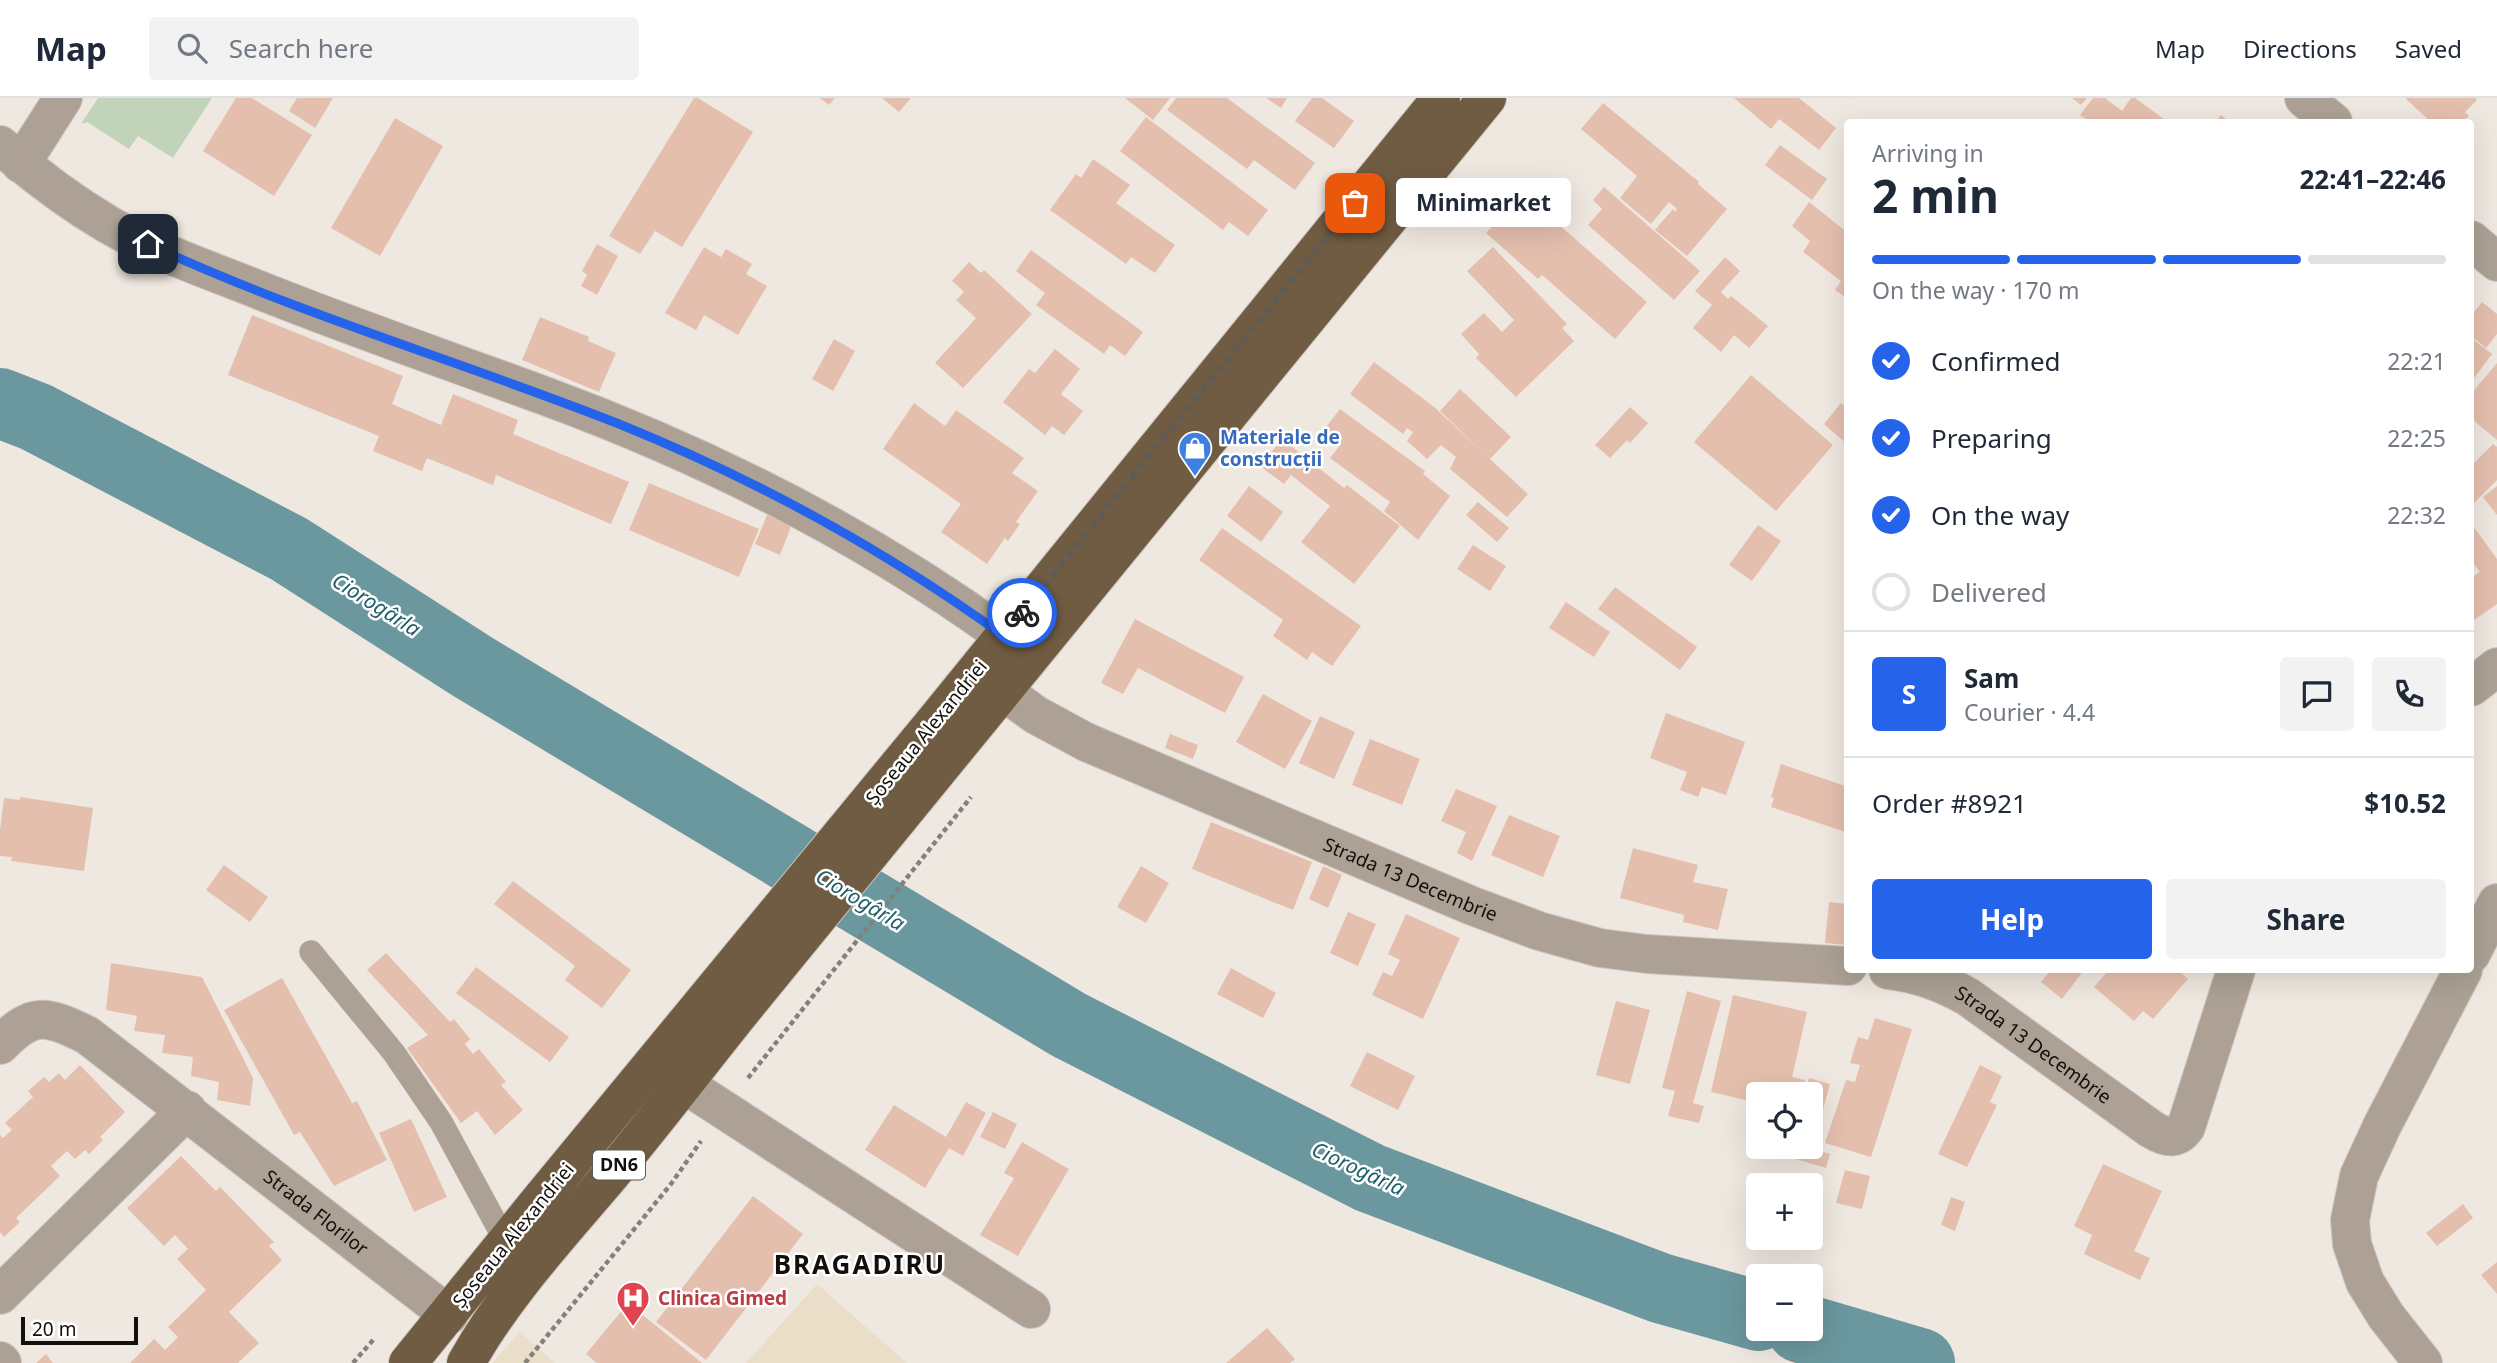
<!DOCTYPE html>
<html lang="en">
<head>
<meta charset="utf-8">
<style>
  body { margin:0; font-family:"Noto Sans",sans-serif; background:#f2f2f3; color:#1f2937; height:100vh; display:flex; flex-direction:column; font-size:26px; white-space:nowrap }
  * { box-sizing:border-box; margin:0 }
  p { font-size:23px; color:#747a83 }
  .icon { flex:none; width:38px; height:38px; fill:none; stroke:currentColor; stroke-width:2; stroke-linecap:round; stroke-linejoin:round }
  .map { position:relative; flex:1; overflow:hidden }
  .side { position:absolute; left:1844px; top:21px; width:630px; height:854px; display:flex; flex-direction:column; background:#fff; border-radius:7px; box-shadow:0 7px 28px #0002 }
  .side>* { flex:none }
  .buttons { position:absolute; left:1746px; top:984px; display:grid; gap:14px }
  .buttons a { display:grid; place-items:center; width:77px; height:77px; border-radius:7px; background:#fff; box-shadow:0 7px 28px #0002; font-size:35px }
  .scale { position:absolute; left:21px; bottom:18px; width:117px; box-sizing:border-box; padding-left:7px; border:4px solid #12100d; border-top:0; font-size:19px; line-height:24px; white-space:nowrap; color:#12100d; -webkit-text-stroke:5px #fff; paint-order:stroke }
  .pin { position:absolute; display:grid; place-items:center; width:60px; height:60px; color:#fff; margin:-30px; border-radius:14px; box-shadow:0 4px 10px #0006 }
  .courier { position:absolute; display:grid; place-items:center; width:70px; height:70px; margin:-35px; border:5px solid #2563eb; border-radius:50%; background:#fff; color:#222; box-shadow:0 2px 9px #0007 }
  .bubble { position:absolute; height:49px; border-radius:7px; background:#fff; box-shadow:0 7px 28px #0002; font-size:23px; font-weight:700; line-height:49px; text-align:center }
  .headline em { font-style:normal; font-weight:700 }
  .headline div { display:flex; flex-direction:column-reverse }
  .headline { display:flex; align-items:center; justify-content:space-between; height:119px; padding:0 28px }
  h1 { font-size:46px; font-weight:700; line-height:52px }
  .bar { display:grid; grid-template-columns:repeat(4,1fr); gap:10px 7px; align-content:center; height:84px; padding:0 28px }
  .bar i { height:9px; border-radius:5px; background:#e0e1e3 }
  .bar .on { background:#2563eb }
  .bar p { grid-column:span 4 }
  .line { display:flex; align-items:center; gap:18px; padding:0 28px; border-top:2px solid #e0e1e3 }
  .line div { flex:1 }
  .round { display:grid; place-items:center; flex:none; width:74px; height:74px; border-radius:7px; background:#f2f2f3 }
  ol { padding:0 28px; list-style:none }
  li { display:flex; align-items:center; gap:21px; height:77px }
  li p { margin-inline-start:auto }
  li .icon { padding:7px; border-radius:50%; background:#2563eb; color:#fff; stroke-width:4 }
  li:last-child { color:#747a83 }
  li i { width:38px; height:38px; border:4px solid #e0e1e3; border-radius:50% }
  .button { display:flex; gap:14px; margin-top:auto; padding:14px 28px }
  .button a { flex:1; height:80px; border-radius:7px; background:#2563eb; color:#fff; font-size:28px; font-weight:700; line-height:80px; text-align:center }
  .button a+a { background:#f2f2f3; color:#1f2937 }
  header { display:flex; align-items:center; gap:42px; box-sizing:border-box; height:98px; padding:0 35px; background:#fff; border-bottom:2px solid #e0e1e3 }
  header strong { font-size:33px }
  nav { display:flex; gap:38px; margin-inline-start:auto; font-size:24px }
  .search { width:490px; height:63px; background:#f2f2f3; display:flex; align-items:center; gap:18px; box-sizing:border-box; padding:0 24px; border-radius:7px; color:#747a83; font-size:26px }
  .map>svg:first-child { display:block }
  .commercial { fill:#eadec9 }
  .green { fill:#c1d4b9 }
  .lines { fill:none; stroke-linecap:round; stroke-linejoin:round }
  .river { stroke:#6a989e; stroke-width:70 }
  .building { fill:#e5bfae }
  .service-casing { stroke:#ccc5be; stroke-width:24 }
  .minor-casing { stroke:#ccc5be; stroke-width:40 }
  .trunk-casing { stroke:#ccc5be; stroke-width:40 }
  .path { stroke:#84807a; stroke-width:4.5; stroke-dasharray:5 3.5; stroke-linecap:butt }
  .service { stroke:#aca194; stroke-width:23 }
  .minor { stroke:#aca194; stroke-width:38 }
  .trunk { stroke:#705c42; stroke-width:38 }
  .done { stroke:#5f5c57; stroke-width:7; stroke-dasharray:0 12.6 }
  .route { stroke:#2563eb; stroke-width:9 }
  .labels { text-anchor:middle; stroke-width:5; stroke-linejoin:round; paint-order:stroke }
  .shield { fill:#fff; stroke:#595856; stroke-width:2 }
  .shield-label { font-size:18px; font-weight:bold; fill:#12100d }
  .shop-label { font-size:19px; font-weight:bold; fill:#366cbe; stroke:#fff; text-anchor:start }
  .street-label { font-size:19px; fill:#12100d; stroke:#fff }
  .health-label { font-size:19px; font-weight:bold; fill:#be3a42; stroke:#fff; text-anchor:start }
  .water-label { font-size:21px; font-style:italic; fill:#205f67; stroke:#fff }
  .district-label { font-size:26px; font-weight:bold; letter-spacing:2px; fill:#12100d; stroke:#fff }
</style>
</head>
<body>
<header>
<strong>Map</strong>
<div class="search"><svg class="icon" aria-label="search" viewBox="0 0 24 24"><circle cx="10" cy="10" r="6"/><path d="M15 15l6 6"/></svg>Search here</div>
<nav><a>Map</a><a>Directions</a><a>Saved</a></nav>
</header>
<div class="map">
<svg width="2497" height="1265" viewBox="0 0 2497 1265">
  <rect width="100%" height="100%" fill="#efe8e0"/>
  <g class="commercial">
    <path d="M817,1186L907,1265H746Z"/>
    <path d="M520,1234L555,1265H492Z"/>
  </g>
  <path class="green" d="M98,0H212L173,60L138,38L129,51L87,24L81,26Z"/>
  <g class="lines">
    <g class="river">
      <path d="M0,305L36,319L289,451L473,569L1069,927L1370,1080L1660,1190L1759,1218"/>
      <path d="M1801,1230L1920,1265"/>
    </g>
  </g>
  <g class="building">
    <path d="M236,0H252L312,37L274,98L203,53Z"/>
    <path d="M297,0H333L315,30L289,13Z"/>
    <path d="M694,0H698L753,34L682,149L655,133L640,156L609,138Z"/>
    <path d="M820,0H835L829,7Z"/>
    <path d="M882,0H911L899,14Z"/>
    <path d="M1125,0H1170L1153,22Z"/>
    <path d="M1176,0H1227L1315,65L1295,92L1254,62L1247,71L1167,12Z"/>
    <path d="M1266,0H1287L1281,10Z"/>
    <path d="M1312,0H1322L1354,23L1334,50L1295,23Z"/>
    <path d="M1734,0H1799L1836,30L1819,52L1779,21L1771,31Z"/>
    <path d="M2072,0H2087L2081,7Z"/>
    <path d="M2093,0H2105L2122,13L2131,0H2135L2168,24H2090L2080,17Z"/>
    <path d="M2407,0H2475L2477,2L2465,14L2469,18L2463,24H2431L2406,1Z"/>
    <path d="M1603,5L1699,84L1698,86L1727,111L1687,158L1655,132L1673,111L1675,114L1677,111L1669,104L1651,126L1620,100L1637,78L1581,31Z"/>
    <path d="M2221,17L2230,24H2215Z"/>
    <path d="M1146,19L1268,112L1248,138L1229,124L1223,132L1120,53Z"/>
    <path d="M395,20L443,48L380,158L331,130Z"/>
    <path d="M1780,47L1827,81L1812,102L1765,67Z"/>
    <path d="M1093,61L1130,87L1116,105L1175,147L1155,175L1131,159L1126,166L1050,112L1076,76L1081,80Z"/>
    <path d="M1604,89L1700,173L1674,202L1588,127L1602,111L1593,102Z"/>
    <path d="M1523,95L1647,204L1615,241L1542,177L1538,181L1486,135Z"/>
    <path d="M1809,104L1848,135V201L1835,192L1841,183L1803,154L1810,143L1792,128Z"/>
    <path d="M597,146L618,158L597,197L581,188L587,177L582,173Z"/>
    <path d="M704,149L721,159L726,151L752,166L746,176L767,188L738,237L704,217L696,232L665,215Z"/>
    <path d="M1493,149L1567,226L1562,230L1574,243L1516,299L1476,260L1479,256L1461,236L1484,215L1502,234L1514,222L1467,173Z"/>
    <path d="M1031,152L1143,234L1125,258L1110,247L1104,256L1036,207L1045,195L1016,173Z"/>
    <path d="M1725,159L1740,173L1721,194L1728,201L1731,198L1768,228L1749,250L1734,237L1721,254L1693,230L1712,207L1695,193Z"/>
    <path d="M969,164L981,175L984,172L1032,216L963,290L935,265L976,220L956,202L964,194L952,183Z"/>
    <path d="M2482,204L2497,216V236L2486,250L2471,238V218Z"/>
    <path d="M252,217L403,278L392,306L441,327L453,296L518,322L513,336L629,384L611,426L496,377L493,387L427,360L422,373L373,353L379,338L228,277Z"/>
    <path d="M540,219L589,239L588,243L616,255L599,294L522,262Z"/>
    <path d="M2471,240L2492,256L2471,284Z"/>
    <path d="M834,241L855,253L833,293L812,281Z"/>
    <path d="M1055,251L1080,271L1061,296L1083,313L1064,337L1052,328L1045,337L1003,304L1029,271L1035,275Z"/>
    <path d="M1374,264L1433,308L1486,357L1440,313L1460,291L1511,339L1490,361L1528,396L1507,419L1450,371L1456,359L1441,347L1427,361L1407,343L1413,334L1407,330L1403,336L1350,296Z"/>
    <path d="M2497,265V342L2471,320V296Z"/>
    <path d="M1751,277L1833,347L1776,413L1694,344Z"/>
    <path d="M914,305L945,328L956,312L1024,360L1012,375L1038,393L1016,424L1020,426L1008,443L1005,440L987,466L941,434L961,406L883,351Z"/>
    <path d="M1841,305L1848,311V347L1824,326Z"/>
    <path d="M1630,309L1648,325L1630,345L1627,342L1610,360L1595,347Z"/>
    <path d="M1340,311L1425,373L1423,376L1450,398L1418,442L1384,413L1390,404L1330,360L1341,346L1323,333Z"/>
    <path d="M1282,341L1344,390L1347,387L1400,428L1354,486L1301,444L1330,408L1291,377L1284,386L1260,368Z"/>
    <path d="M2493,346L2497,349V382L2474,405L2471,402V368Z"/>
    <path d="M649,385L759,431L739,479L629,432Z"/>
    <path d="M1249,388L1283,414L1261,444L1227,418Z"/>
    <path d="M2497,388V417L2483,399Z"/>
    <path d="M1478,404L1509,430L1497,444L1466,417Z"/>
    <path d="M767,417L792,426L780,457L755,446Z"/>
    <path d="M1758,427L1781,443L1752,483L1729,467Z"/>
    <path d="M2473,428L2497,461V506L2471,524V480L2480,474L2471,462V429Z"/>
    <path d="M1222,430L1361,528L1332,568L1312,554L1307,562L1273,538L1283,522L1199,462Z"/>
    <path d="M1473,447L1506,468L1490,493L1457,471Z"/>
    <path d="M1615,489L1697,549L1680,572L1598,511Z"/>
    <path d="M1566,504L1610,534L1594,559L1549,530Z"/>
    <path d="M1135,521L1244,579L1225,615L1138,570L1123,596L1101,585Z"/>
    <path d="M1263,596L1312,623L1285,671L1236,644Z"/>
    <path d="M1666,615L1745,644L1726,697L1702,689L1698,699L1680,692L1687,674L1650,660Z"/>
    <path d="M1320,618L1355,634L1334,681L1299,665Z"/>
    <path d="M1170,636L1198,647L1193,661L1165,650Z"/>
    <path d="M1370,641L1420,661L1402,707L1352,687Z"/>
    <path d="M1781,666L1848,689V735L1771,709L1774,700L1771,699Z"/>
    <path d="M1456,691L1497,708L1472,763L1457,755L1466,734L1441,723Z"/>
    <path d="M20,699L93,710L84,773L11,763L12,759L0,758V732L4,700L20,702Z"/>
    <path d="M1509,717L1560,738L1543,779L1491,757Z"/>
    <path d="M1211,724L1312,764L1293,812L1192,771Z"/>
    <path d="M1633,750L1698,767L1693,784L1728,791L1718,832L1683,824L1684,817L1620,800Z"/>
    <path d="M224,767L268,799L250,824L206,792Z"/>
    <path d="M1141,768L1169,785L1146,825L1117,809Z"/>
    <path d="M1323,768L1342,777L1328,810L1309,801Z"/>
    <path d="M513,783L631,872L602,910L565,882L575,868L494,806Z"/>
    <path d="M1829,804L1848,806V847L1825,845Z"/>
    <path d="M1348,814L1376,826L1358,868L1330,855Z"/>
    <path d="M1406,816L1460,840L1423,921L1372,897L1383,874L1392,878L1400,862L1388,856Z"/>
    <path d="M386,855L450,924L454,921L470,941L465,946L473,956L479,951L506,984L501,987L523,1012L495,1037L477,1013L461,1025L407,950L428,937L367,872Z"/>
    <path d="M111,865L202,879L253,980L250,1008L217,1002L219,984L191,978L193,959L162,955L165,937L134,933L137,918L106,912Z"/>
    <path d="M476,869L569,939L550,964L456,895Z"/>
    <path d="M1231,870L1276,895L1263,920L1217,896Z"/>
    <path d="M2051,872H2084L2062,901L2041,884Z"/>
    <path d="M2109,872H2184L2181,875L2188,881L2153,921L2143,913L2134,923L2094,889Z"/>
    <path d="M282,880L352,1005L357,1003L387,1062L334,1088L300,1034L294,1037L224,912Z"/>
    <path d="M1687,893L1721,903L1693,1005L1704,1008L1699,1025L1668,1018L1675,993L1662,990Z"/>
    <path d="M1733,897L1807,914L1792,979L1805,982L1802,996H1759V1005L1711,994Z"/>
    <path d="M1616,903L1650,912L1630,986L1596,977Z"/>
    <path d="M1875,920L1912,931L1871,1059L1825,1045L1846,982L1855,984L1860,967L1850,965L1858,939L1868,942Z"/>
    <path d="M1367,954L1415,978L1398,1012L1350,988Z"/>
    <path d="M80,967L125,1014L100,1039L103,1042L89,1056L85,1052L75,1061L67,1053L51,1068L60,1078L16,1120L20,1124L4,1139L0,1134V1037L3,1040L12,1032L5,1025L33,999L28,993L44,979L49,984L59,975L65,982Z"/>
    <path d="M1980,967L2002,978L1990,1004L1997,1007L1967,1069L1938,1056Z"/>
    <path d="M1809,980L1830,986L1818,1030L1822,1031L1816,1052L1830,1056L1826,1070L1765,1052L1766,1048H1811V996H1804Z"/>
    <path d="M966,1004L986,1015L963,1058L949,1050L925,1090L865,1052L894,1007L946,1039Z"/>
    <path d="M993,1014L1017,1026L1005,1051L980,1039Z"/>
    <path d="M411,1021L447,1099L414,1114L379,1035Z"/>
    <path d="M1022,1044L1069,1071L1018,1158L980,1137L1014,1080L1004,1075Z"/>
    <path d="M181,1058L216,1093L220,1089L274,1144L269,1148L282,1162L229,1214L259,1245L238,1265H130L154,1241L165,1252L178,1239L168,1229L206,1192L177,1161L188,1151L175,1137L164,1148L127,1110Z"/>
    <path d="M2103,1066L2162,1093L2134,1153L2150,1160L2140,1182L2084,1156L2092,1137L2074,1128Z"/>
    <path d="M1845,1072L1870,1078L1862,1111L1836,1105Z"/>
    <path d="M753,1098L803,1136L706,1262L656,1224Z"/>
    <path d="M1951,1099L1965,1104L1955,1133L1941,1127Z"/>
    <path d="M2463,1106L2473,1120L2437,1148L2426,1135Z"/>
    <path d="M2497,1164V1196L2481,1177Z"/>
    <path d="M628,1205L702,1265H597L586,1256Z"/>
    <path d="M1267,1230L1295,1261L1290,1265H1226Z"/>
    <path d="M46,1256L53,1265H36Z"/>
  </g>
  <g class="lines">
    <defs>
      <path id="service" d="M311,854L394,955L441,1024L506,1144"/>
      <g id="minor">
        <path d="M2304,0L2333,24"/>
        <path d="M0,47C34,77 70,104 109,127C156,154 209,172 259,192C354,230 450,263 545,298C708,358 863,436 1004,538"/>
        <path d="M21,66L63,0"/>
        <path d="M2471,142L2497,164"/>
        <path d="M2471,589L2497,569"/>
        <path id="s1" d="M1003,593L1036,617L1086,644L1470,807L1539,833L1600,850L1647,856L1848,868"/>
        <path d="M2471,856L2497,805"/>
        <path id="s2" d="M1888,872C1918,875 1942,884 1968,899L2151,1031C2164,1039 2176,1043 2186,1029L2236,872"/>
        <path id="s3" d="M0,947C33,913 46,917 87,937L449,1217"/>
        <path d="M684,986L1031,1211"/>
        <path d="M0,1197L187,1012"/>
        <path d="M0,1263L2,1265"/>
        <path d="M2423,1265L2386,1218L2365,1184L2352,1146L2350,1122L2359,1078L2382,1028L2463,872"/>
      </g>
      <g id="trunk">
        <path d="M408,1265L536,1107L935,623L1441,0"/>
        <path d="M466,1265C504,1197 558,1139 608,1080C656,1023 701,963 748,905L1487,0"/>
      </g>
    </defs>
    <use href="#service" class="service-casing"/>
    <use href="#minor" class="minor-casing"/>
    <use href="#trunk" class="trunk-casing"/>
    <g class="path">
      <path d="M748,980L971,699"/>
      <path d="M353,1265L374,1241"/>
      <path d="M525,1265L671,1086L701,1043"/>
    </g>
    <use href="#service" class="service"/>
    <use href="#minor" class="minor"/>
    <use href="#trunk" class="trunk"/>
  </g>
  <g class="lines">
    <path class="done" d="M1022,515L1355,105"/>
    <path class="route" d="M148,146C300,217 463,264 619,326C755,381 885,452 1004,538L1022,515"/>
  </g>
  <defs>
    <symbol id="shop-pin" viewBox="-11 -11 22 30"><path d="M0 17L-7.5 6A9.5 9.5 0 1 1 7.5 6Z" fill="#3f7fe0" stroke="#fff"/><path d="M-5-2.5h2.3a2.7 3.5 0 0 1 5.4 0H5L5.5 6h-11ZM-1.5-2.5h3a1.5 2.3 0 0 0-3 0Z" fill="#fff"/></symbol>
    <symbol id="hospital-pin" viewBox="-11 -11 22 30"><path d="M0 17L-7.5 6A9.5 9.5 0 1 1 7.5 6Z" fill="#e0444e" stroke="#fff"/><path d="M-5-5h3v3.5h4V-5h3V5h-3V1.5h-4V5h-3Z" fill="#fff"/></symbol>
  </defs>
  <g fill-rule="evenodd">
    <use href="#shop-pin" x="1176" y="331" width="38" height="52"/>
    <use href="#hospital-pin" x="614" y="1181" width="38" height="52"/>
  </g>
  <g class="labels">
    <rect class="shield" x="593" y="1052.5" width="52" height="29" rx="5"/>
    <g class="shield-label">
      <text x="619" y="1073">DN6</text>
    </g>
    <g class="shop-label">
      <text x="1220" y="346">Materiale de<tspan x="1220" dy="22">construcții</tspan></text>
    </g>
    <g class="street-label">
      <text transform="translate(926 634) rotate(-51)" y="7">Șoseaua Alexandriei</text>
      <text dy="7" stroke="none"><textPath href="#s1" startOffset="450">Strada 13 Decembrie</textPath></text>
      <text dy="7" stroke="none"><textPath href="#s2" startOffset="166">Strada 13 Decembrie</textPath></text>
      <text dy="7" stroke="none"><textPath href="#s3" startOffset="388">Strada Florilor</textPath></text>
      <text transform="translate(513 1137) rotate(-51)" y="7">Șoseaua Alexandriei</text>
    </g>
    <g class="health-label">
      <text x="658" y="1207">Clinica Gimed</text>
    </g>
    <g class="water-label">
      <text transform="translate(376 507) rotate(32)" y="7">Ciorogârla</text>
      <text transform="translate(860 802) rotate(31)" y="7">Ciorogârla</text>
      <text transform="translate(1358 1071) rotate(25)" y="7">Ciorogârla</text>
    </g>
    <g class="district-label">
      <text x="860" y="1176">BRAGADIRU</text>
    </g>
  </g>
</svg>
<div class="buttons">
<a><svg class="icon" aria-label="locate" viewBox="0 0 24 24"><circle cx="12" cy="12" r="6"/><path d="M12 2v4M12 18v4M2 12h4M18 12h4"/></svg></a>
<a>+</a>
<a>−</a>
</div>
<div class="scale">20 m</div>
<div class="pin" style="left:1355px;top:105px;background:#ea580c"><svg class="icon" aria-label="bag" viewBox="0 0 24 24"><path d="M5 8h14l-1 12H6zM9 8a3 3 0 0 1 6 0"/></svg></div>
<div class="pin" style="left:148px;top:146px;background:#1f2937"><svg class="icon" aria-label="home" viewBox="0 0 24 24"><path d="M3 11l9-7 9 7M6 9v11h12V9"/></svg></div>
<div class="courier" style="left:1022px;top:515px"><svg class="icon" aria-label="bike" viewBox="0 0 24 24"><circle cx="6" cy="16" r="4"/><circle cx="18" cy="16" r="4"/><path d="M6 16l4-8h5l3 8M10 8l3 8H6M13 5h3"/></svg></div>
<div class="bubble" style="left:1396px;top:80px;width:175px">Minimarket</div>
<section class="side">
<div class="headline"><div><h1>2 min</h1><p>Arriving in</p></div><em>22:41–22:46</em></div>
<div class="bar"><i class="on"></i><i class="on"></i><i class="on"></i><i></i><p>On the way · 170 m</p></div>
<ol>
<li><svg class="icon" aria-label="check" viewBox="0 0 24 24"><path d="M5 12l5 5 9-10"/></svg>Confirmed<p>22:21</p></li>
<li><svg class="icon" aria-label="check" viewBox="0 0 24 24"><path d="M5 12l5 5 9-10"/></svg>Preparing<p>22:25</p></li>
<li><svg class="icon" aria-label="check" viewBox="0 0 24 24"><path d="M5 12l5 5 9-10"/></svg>On the way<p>22:32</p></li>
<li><i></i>Delivered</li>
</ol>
<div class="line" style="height:126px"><b class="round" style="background:#2563eb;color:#fff">S</b><div><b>Sam</b><p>Courier · 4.4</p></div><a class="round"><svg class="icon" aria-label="chat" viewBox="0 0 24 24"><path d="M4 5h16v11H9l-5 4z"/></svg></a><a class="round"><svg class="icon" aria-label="phone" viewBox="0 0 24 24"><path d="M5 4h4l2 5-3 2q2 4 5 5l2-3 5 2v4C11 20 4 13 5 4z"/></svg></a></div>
<div class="line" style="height:91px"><div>Order #8921</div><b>$10.52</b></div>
<div class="button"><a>Help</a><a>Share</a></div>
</section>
</div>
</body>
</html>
